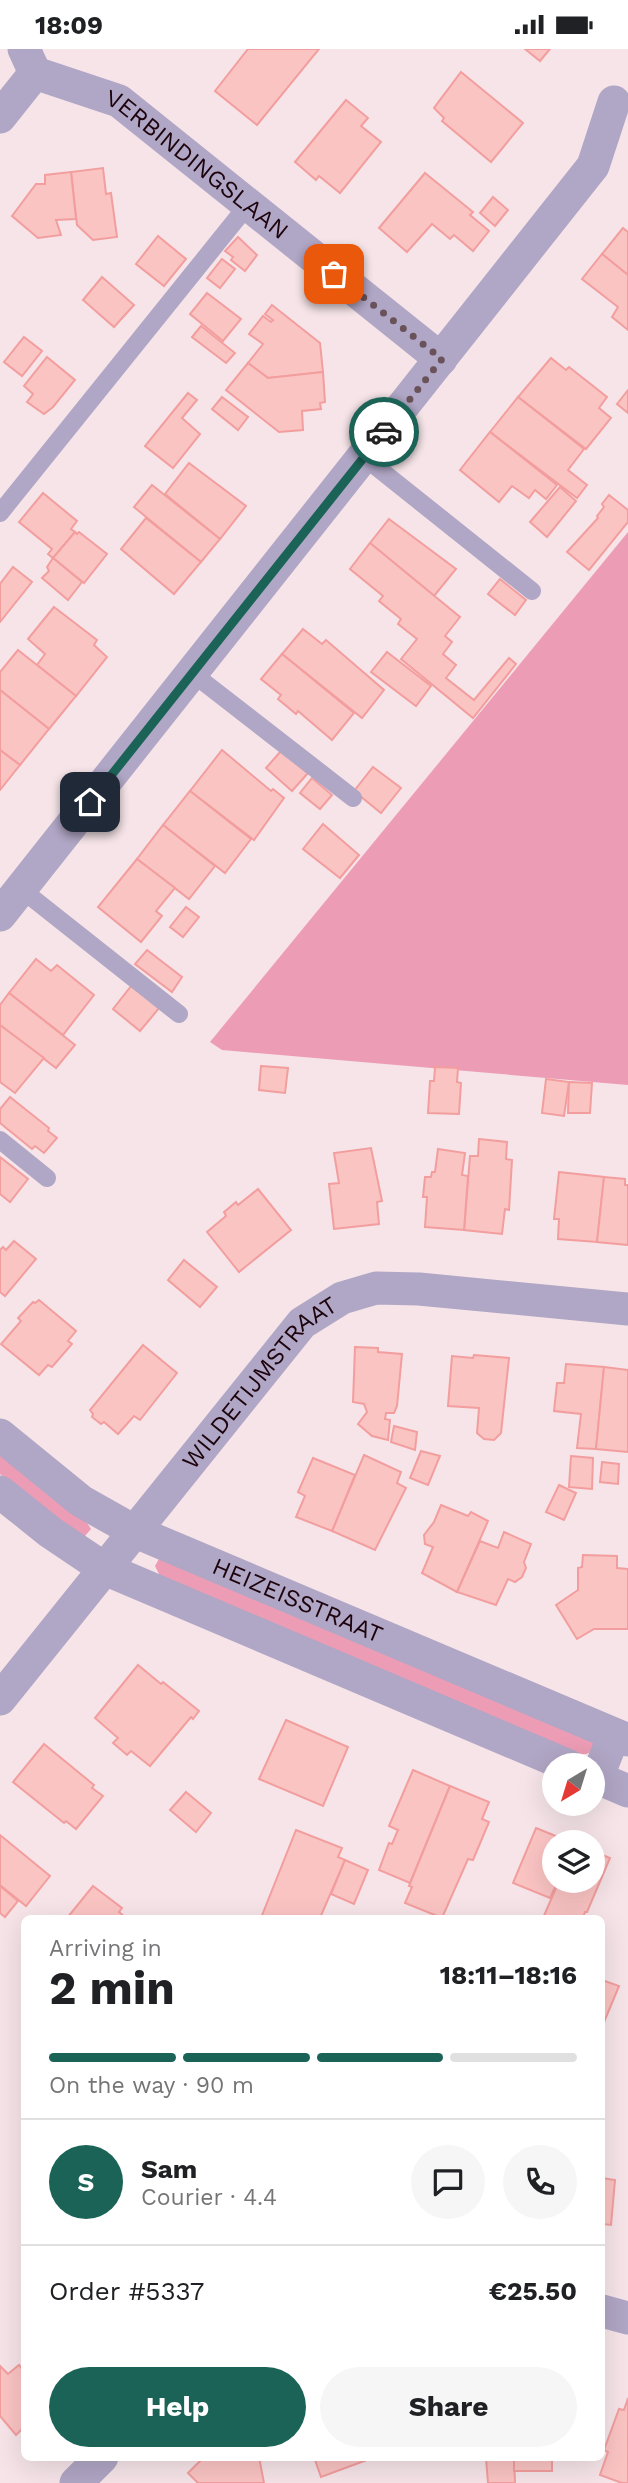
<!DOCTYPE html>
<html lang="en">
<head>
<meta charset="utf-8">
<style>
  body { margin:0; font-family:"Work Sans",sans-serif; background:#f6f6f6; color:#202124; height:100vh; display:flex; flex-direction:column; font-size:26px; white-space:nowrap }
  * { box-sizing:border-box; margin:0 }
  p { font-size:23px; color:#757577 }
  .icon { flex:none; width:38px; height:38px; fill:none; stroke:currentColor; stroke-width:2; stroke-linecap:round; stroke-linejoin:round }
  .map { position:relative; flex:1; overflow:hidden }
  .drawer { position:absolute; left:21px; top:1866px; width:584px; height:546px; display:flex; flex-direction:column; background:#fff; border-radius:10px; box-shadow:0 7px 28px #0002 }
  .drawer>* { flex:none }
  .needle { width:46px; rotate:218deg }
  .controls { position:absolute; left:542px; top:1704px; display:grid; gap:14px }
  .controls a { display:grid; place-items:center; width:63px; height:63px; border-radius:50%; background:#fff; box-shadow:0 7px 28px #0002; font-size:35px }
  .pin { position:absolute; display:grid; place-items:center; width:60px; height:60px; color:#fff; margin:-30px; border-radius:14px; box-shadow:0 4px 10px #0006 }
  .courier { position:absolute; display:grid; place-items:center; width:70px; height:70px; margin:-35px; border:5px solid #1c6357; border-radius:50%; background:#fff; color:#222; box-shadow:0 2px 9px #0007 }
  .head em { font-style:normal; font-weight:700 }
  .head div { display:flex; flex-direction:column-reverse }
  .head { display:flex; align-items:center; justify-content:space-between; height:119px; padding:0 28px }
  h1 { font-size:46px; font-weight:700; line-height:52px }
  .bar { display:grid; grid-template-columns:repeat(4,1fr); gap:10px 7px; align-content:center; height:84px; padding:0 28px }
  .bar i { height:9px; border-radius:5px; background:#e0e0e0 }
  .bar .on { background:#1c6357 }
  .bar p { grid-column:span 4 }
  .line { display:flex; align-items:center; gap:18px; padding:0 28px; border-top:2px solid #e0e0e0 }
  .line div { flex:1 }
  .round { display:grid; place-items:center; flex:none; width:74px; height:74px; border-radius:37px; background:#f6f6f6 }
  .primary-button { display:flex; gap:14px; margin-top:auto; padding:14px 28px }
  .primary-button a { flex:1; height:80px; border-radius:42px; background:#1c6357; color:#fff; font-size:28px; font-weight:700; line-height:80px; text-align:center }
  .primary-button a+a { background:#f6f6f6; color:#202124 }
  .status { display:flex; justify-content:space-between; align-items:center; height:49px; padding:0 35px; background:#fff; direction:ltr }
  .status svg { height:19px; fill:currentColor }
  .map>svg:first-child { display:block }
  .green { fill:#ec9cb5 }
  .building { fill:#fac4c3; stroke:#f39e9e; stroke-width:2 }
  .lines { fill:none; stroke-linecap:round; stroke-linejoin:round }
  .service { stroke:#b0a6c5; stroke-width:18 }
  .minor { stroke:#b0a6c5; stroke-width:33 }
  .done { stroke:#695259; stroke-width:7; stroke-dasharray:0 12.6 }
  .route { stroke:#1c6357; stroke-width:9 }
  .labels { text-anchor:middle; stroke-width:6; stroke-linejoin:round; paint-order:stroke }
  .street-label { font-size:24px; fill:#1d030c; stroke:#f6e4e8 }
</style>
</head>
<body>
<div class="status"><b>18:09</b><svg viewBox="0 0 49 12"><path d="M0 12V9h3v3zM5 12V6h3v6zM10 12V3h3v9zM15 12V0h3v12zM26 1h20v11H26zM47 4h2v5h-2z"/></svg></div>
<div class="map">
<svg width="628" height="2434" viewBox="0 0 628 2434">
  <rect width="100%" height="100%" fill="#f6e4e8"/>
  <g class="green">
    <path d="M628,483V1036L222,1001L210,993Z"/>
    <path d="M0,1399L84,1469L91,1480L85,1487L77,1488L0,1425Z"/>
    <path d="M160,1508L593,1687L597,1701L586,1705H579L161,1529L155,1517Z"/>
  </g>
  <g class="building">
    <path d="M248,0H319L257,76L215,42Z"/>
    <path d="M525,0H550L540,12Z"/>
    <path d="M461,23L523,74L491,113L442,72L444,69L434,59Z"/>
    <path d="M346,51L368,69L361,77L381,93L340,144L319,127L316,131L295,113Z"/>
    <path d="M103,119L106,145L111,144L117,188L93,191L77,176L71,123Z"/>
    <path d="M71,123L76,170L56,171L61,186L38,189L12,167L36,135H45V126Z"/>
    <path d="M425,124L473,163L470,166L489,182L473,202L454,186L450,190L432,175L407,203L379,179Z"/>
    <path d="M493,148L508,161L495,177L480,164Z"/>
    <path d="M623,179L628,183V226L602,205Z"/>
    <path d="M158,187L186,210L164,237L136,215Z"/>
    <path d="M238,188L257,206L245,222L231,211L233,208L225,202Z"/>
    <path d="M602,205L628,226V281L612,268L618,258L582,230Z"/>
    <path d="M222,210L235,220L220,239L207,229Z"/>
    <path d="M102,228L134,256L114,278L83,251Z"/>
    <path d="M207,244L241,270L223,292L190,265Z"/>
    <path d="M272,256L320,294L323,323L268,329L248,314L263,295L249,285L263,267L271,273L273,271L265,265Z"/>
    <path d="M201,277L235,304L226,314L192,288Z"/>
    <path d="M24,288L42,302L22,327L4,313Z"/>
    <path d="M47,308L75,331L53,358L44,365L27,353L33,345L24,337Z"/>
    <path d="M551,309L566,321L569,318L607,348L599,359L611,369L586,400L518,348Z"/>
    <path d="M248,314L268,329L323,323L325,353L320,354L321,360L302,362L303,381L279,383L226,341Z"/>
    <path d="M628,341V364L617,355Z"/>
    <path d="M188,344L197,351L182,369L200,385L173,419L145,397Z"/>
    <path d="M222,348L248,368L238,381L212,360Z"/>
    <path d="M518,348L584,400L568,421L587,436L577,449L490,383Z"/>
    <path d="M490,383L557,436L546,450L535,441L529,449L512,437L499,453L460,421Z"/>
    <path d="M189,414L246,457L220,490L165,445Z"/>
    <path d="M152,436L220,490L201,513L134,458Z"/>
    <path d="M560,438L576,452L547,488L530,473Z"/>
    <path d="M43,444L77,472L71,480L75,483L53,509L48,505L52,500L19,473Z"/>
    <path d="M609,446L628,461V473L589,521L567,503L598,469L597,467L604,458L602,455Z"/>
    <path d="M146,469L201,513L174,545L121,500Z"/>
    <path d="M389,470L456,520L434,547L370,494Z"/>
    <path d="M75,483L77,485L79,483L107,505L84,534L53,509Z"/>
    <path d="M370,494L460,568L445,587L452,593L443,605L456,616L446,629L474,651L509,609L516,615L473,669L401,610L417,590L398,575L401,570L379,552L383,547L350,520Z"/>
    <path d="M53,509L82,533L68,551L42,529L49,522L47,518Z"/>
    <path d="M13,518L32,533L0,573V535Z"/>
    <path d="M500,530L526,551L515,566L488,545Z"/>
    <path d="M54,558L97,591L94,596L107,608L76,647L37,616L45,605L28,590Z"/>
    <path d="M303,580L322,595L326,591L384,641L362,669L282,605Z"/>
    <path d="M18,601L76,647L49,680L0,641V623Z"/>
    <path d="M387,603L431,637L416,657L371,623Z"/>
    <path d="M282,605L354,664L332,691L298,662L296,665L278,650L281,646L261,630Z"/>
    <path d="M0,641L49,680L20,716L0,701Z"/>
    <path d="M0,701L20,716L0,741Z"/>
    <path d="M222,701L271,742L273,740L284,749L254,791L190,742Z"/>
    <path d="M281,702L308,724L292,742L266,719Z"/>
    <path d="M373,718L401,739L381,764L354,742Z"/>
    <path d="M312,729L332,746L320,760L300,744Z"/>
    <path d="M190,742L251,790L225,824L163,776Z"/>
    <path d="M323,775L359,806L340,829L303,800Z"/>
    <path d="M163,776L215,817L189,850L137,810Z"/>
    <path d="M137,810L175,839L156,862L162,867L141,893L98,858Z"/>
    <path d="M186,858L199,868L183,888L170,878Z"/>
    <path d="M147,901L182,928L172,943L135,915Z"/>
    <path d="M36,910L51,922L57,916L94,946L63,986L9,944Z"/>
    <path d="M132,936L160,958L140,982L113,960Z"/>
    <path d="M9,944L75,996L56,1019L0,976V956Z"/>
    <path d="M0,976L44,1009L15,1044L0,1033Z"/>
    <path d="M261,1017L288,1019L285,1044L259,1041Z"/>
    <path d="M435,1018L458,1019L457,1033L461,1034L459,1065L428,1064L430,1032H434Z"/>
    <path d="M546,1030L569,1033L564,1067L542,1064Z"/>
    <path d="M569,1033L592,1034L590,1064H568Z"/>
    <path d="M10,1048L49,1079L48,1082L57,1089L44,1104L35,1097L32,1100L0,1074V1060Z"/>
    <path d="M479,1090L507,1093L506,1110L512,1111L509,1161L505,1160L502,1185L464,1181L470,1107H478Z"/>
    <path d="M371,1099L382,1152L377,1153L379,1175L334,1180L329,1135L339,1134L334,1104Z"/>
    <path d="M438,1100L465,1104L462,1126L468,1127L464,1181L425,1178L427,1148H423L425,1128H431L432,1123H435Z"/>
    <path d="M0,1108L28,1130L10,1153L0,1145Z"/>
    <path d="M559,1123L604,1128L597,1193L558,1190L559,1170H554Z"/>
    <path d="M604,1128L625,1130V1136H628V1196L597,1193Z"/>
    <path d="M258,1140L291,1181L239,1223L207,1183L226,1167L224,1163L236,1153L238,1156Z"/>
    <path d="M14,1192L36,1210L5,1247L0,1243V1201L3,1198L6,1201Z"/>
    <path d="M184,1211L217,1238L200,1258L168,1231Z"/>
    <path d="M39,1251L76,1282L68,1292L72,1295L52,1318L48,1316L39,1326L1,1295L21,1272L18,1269L33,1253L35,1254Z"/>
    <path d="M143,1296L177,1324L140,1371L134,1367L118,1385L104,1373L101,1375L92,1368L93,1365L90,1361Z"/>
    <path d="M355,1298L378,1299V1303L402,1305L397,1357L394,1364H386L385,1370L390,1371L388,1391L372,1387L358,1375L367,1363L364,1355L353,1353Z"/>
    <path d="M474,1306L509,1309L501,1384L494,1391L484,1390L477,1384L479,1359L448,1357L452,1307L473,1309Z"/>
    <path d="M566,1315L604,1318L596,1400L577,1399L581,1365L554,1362L557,1334H564Z"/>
    <path d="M604,1318L628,1321V1403L596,1400Z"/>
    <path d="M394,1377L417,1383L415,1401L391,1393Z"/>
    <path d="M421,1402L440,1407L428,1436L410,1429Z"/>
    <path d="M364,1406L401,1423L397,1434L406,1439L375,1501L332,1482Z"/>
    <path d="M571,1407L593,1409L592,1440L569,1438Z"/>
    <path d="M313,1409L355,1426L332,1482L296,1468L305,1447L298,1443Z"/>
    <path d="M602,1413L619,1415L618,1435L600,1433Z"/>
    <path d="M559,1436L576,1444L564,1471L546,1463Z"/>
    <path d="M441,1456L468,1467L471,1463L488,1472L457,1543L422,1524L433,1498L425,1495L424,1486L434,1473Z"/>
    <path d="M504,1483L531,1495L524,1513L526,1519L522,1528L515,1533L508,1530L496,1556L457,1543L480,1492L498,1499Z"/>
    <path d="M583,1506L617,1507V1519L628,1520V1580H594L577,1590L556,1556L578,1541V1519L582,1518Z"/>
    <path d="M138,1616L161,1635L163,1633L199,1662L193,1670L191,1668L150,1717L131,1702L127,1706L113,1694L118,1689L95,1669Z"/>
    <path d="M286,1671L348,1698L323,1757L259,1730Z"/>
    <path d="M44,1695L94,1736L92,1739L103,1747L76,1780L66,1772L64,1774L13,1733Z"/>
    <path d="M413,1721L450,1737L410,1834L379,1821L389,1794L392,1795L398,1781L389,1777Z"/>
    <path d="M450,1737L489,1753L482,1770L489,1773L473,1811L468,1810L442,1869L405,1854L412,1838L409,1837Z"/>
    <path d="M186,1743L211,1764L196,1783L170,1761Z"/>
    <path d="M536,1779L573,1794H555V1832H558L550,1849L513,1834Z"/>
    <path d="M296,1781L342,1799L338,1808L345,1811L320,1869H261Z"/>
    <path d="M0,1786L50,1827L26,1857L0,1836Z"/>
    <path d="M593,1802L610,1809L587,1863H585L583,1869H543L559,1832H593Z"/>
    <path d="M345,1811L368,1821L354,1855L331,1845Z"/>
    <path d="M0,1837L18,1852L5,1868L0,1864Z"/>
    <path d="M93,1837L122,1859L119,1863L126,1869H67Z"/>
    <path d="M602,1931L619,1937L602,1978Z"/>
    <path d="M602,2129L615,2131L611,2176L603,2175L602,2182Z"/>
    <path d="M19,2316L24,2322V2378L16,2386L0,2367V2317L8,2325Z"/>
    <path d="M628,2349V2434H622L600,2426L608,2403L604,2401L619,2360L624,2361Z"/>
    <path d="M204,2408H259L264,2434H198L188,2424Z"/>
    <path d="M314,2408H375L321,2428Z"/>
    <path d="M481,2408H514L515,2434H488L486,2409Z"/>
    <rect x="514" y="2408" width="38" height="14"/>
  </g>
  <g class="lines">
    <g class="service">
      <path d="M364,408L532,542"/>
      <path d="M0,464L247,157"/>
      <path d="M192,624L353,749"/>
      <path d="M21,840L179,965"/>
      <path d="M0,1091L47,1129"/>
    </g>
    <g class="minor">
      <path id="s1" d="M24,0L35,24L119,52L441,310"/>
      <path d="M0,68L35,24"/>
      <path d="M0,866L593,117L614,53"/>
      <path id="s2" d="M0,1386L81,1452L136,1483L628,1691"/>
      <path d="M0,1443L50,1483L105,1520L569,1717"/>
      <path id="s3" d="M0,1650L302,1274L342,1249L376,1239L419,1240L628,1260"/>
      <path d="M593,1727L628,1742"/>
      <path d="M597,1729L614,1686"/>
      <path d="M602,2262L628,2269"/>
      <path d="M76,2434L102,2408"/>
    </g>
  </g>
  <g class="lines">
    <path class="done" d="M334,225L442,310L384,383"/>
    <path class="route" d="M90,753L384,383"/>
  </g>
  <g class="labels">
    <g class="street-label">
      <text dy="8" stroke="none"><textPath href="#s1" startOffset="215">VERBINDINGSLAAN</textPath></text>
      <text dy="8" stroke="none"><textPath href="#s3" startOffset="410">WILDETIJMSTRAAT</textPath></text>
      <text dy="8" stroke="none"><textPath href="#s2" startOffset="343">HEIZEISSTRAAT</textPath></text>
    </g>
  </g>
</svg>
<div class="controls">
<a><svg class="needle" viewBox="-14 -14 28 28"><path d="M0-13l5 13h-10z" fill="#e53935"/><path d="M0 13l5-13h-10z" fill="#757577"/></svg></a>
<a><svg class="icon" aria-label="layers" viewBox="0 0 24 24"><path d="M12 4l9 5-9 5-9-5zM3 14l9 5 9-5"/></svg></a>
</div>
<div class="pin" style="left:334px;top:225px;background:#ea580c"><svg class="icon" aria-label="bag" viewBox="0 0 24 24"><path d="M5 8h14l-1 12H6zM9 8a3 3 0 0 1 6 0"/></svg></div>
<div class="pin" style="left:90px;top:753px;background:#1f2937"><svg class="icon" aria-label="home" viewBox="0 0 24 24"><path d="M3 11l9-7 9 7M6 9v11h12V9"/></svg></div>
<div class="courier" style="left:384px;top:383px"><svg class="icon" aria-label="car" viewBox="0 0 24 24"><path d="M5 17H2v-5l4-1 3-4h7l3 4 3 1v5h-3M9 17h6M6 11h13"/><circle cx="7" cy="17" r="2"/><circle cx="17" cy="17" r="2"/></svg></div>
<section class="drawer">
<div class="head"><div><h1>2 min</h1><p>Arriving in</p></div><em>18:11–18:16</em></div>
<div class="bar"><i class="on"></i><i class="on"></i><i class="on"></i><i></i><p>On the way · 90 m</p></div>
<div class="line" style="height:126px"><b class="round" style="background:#1c6357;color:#fff">S</b><div><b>Sam</b><p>Courier · 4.4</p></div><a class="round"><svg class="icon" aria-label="chat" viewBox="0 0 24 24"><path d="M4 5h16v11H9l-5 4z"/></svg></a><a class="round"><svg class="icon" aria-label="phone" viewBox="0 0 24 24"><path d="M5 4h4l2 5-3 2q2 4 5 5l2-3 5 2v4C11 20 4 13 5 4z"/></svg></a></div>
<div class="line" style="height:91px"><div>Order #5337</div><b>€25.50</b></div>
<div class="primary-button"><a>Help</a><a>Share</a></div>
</section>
</div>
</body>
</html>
